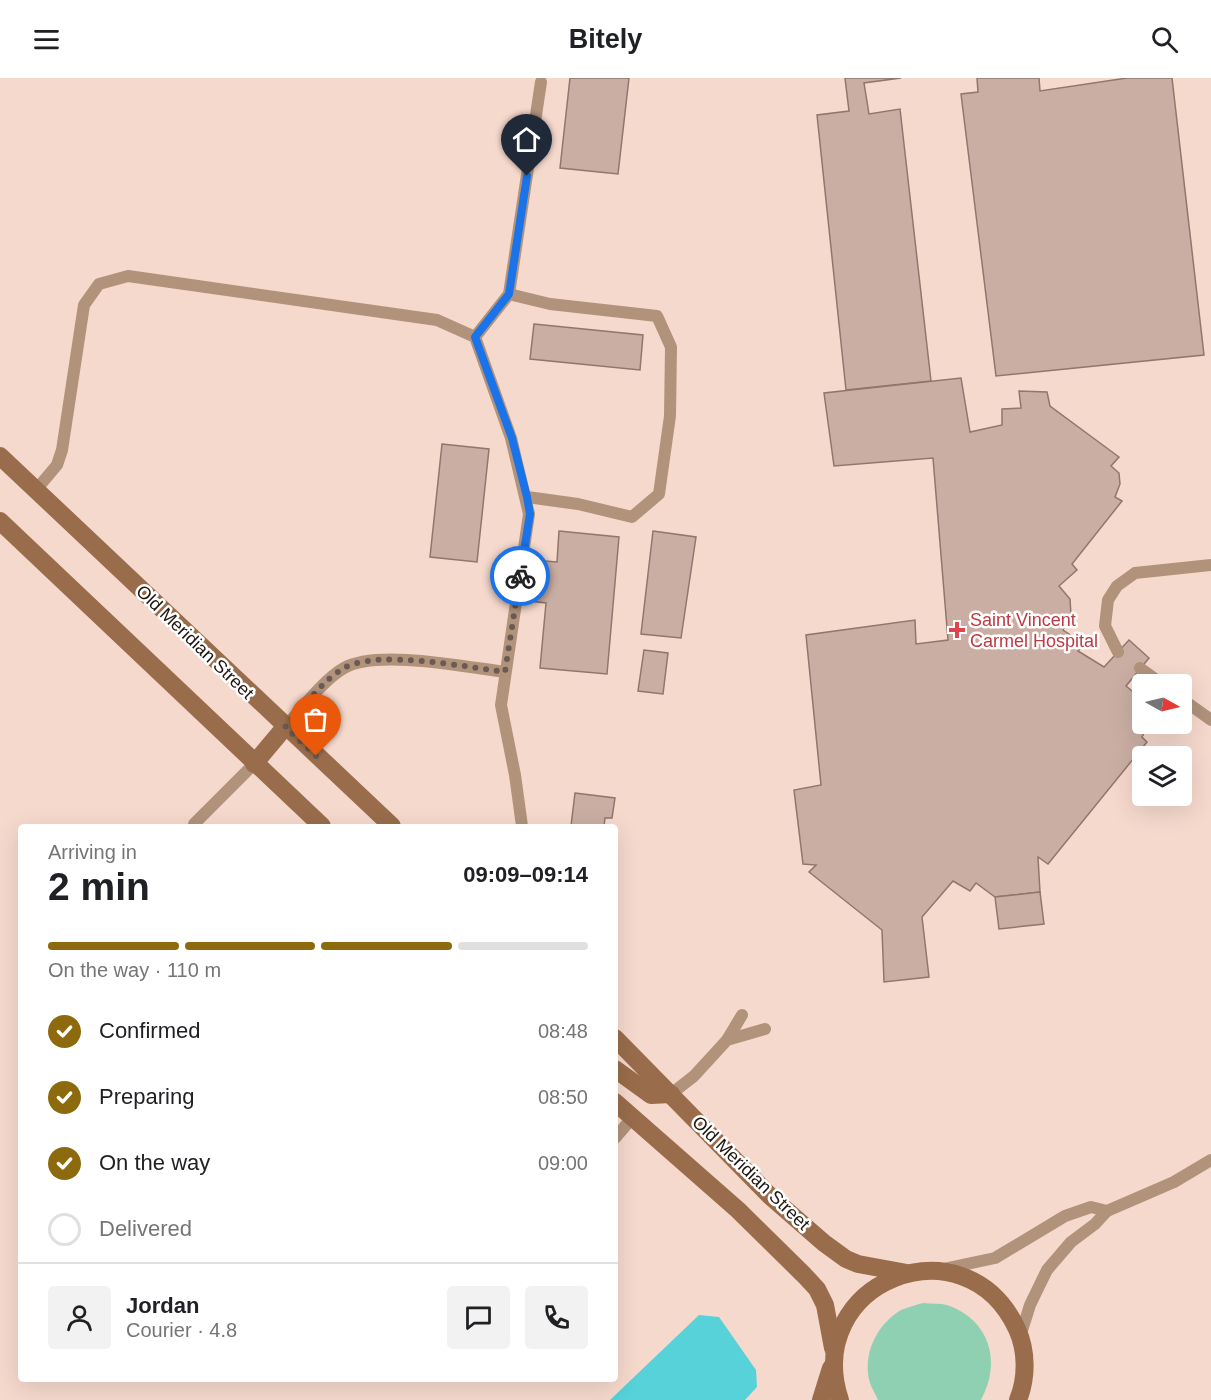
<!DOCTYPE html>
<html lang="en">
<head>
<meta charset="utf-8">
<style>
  body { margin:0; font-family:Arial,sans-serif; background:#f2f2f2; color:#202124; height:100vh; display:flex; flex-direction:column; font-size:22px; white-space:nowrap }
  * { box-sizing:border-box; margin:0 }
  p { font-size:20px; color:#757577 }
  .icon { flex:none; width:33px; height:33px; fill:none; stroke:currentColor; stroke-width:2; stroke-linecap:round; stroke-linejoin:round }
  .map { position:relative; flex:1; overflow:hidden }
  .side { position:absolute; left:18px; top:746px; width:600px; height:558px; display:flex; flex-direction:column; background:#fff; border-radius:6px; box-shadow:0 6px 24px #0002 }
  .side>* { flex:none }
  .needle { width:39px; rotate:98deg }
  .tools { position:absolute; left:1132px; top:596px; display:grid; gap:12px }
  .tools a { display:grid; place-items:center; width:60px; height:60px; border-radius:6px; background:#fff; box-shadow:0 6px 24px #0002; font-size:30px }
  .pin { position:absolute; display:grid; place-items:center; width:51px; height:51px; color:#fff; margin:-62px -26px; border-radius:50% 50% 50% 0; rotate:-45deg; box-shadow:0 0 6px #0007 }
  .pin .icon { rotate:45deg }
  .courier { position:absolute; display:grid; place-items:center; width:60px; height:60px; margin:-30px; border:4px solid #1a73e8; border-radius:50%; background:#fff; color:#222; box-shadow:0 2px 8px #0007 }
  .headline em { font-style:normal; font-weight:700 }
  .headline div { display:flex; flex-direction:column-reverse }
  .headline { display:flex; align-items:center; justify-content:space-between; height:102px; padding:0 30px }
  h1 { font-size:39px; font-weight:700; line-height:45px }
  .bar { display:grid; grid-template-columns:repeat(4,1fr); gap:9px 6px; align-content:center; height:72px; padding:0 30px }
  .bar i { height:8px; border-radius:4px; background:#e0e0e0 }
  .bar .active { background:#8d6a0d }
  .bar p { grid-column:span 4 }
  .line { display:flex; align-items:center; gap:15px; padding:0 30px; border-top:2px solid #e0e0e0 }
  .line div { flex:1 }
  .round { display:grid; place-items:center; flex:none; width:63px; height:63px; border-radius:6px; background:#f2f2f2 }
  ol { padding:0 30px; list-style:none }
  li { display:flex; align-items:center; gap:18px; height:66px }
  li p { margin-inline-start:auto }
  li .icon { padding:6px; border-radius:50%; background:#8d6a0d; color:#fff; stroke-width:4 }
  li:last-child { color:#757577 }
  li i { width:33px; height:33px; border:3px solid #e0e0e0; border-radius:50% }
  header { display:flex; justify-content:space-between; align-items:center; height:78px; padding:0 30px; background:#fff; font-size:27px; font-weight:700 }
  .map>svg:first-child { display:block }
  .green { fill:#90d0b2 }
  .water { fill:#56d2d8 }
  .building { fill:#caaea3; stroke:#90766c; stroke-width:1.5 }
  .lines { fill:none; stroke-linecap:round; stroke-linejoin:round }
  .lane { stroke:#b1937c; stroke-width:12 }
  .secondary { stroke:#996d4b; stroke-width:18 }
  .done { stroke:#6a5a53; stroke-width:6; stroke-dasharray:0 10.8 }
  .route { stroke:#1a73e8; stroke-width:8 }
  .health-dot { fill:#e0444e; stroke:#fff; stroke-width:2 }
  .labels { text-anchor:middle; stroke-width:5; stroke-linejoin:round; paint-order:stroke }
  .health-label { font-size:18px; fill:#be3a42; stroke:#fff; text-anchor:start }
  .street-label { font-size:18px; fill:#1f1511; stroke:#fff }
</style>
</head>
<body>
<header><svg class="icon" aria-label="menu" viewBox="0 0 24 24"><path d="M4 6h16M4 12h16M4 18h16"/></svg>Bitely<svg class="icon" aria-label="search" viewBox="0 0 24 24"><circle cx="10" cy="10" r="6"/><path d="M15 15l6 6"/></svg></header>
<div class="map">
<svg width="1211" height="1322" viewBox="0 0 1211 1322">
  <rect width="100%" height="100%" fill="#f6d9cd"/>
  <path class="green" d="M923,1225C931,1226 940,1225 947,1227C990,1242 1002,1284 981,1322H878C876,1317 872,1311 870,1305C862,1277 876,1247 901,1232C908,1229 916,1227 923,1225Z"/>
  <path class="water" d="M699,1237L719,1239L756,1292L757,1309L745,1322H610Z"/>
  <g class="building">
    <path d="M570,0H629L618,96L560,90Z"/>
    <path d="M845,0H901L864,5L869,36L900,31L931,303L846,312L817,37L849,33Z"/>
    <path d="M977,0H1039L1040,13L1127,0H1172L1204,277L996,298L961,16L978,14Z"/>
    <path d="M534,246L643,257L640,292L530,281Z"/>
    <path d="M961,300L970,354L1002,347V331L1021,330L1019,313L1047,314L1050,328L1119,379L1111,388L1119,395L1120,406L1115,419L1122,423L1072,486L1077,492L1059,508L1070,521L1071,537L1063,552L1084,566L1078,573L1104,589L1129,562L1149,580L1126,608L1143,622L1139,629L1143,634V645H1148V648L1142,659L1147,664L1048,786L1038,779L1040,814L995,819L976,805L970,813L953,803L922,839L929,899L884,904L882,852L809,794L816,787L803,786L794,712L821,707L806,557L915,542L916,566L948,562L933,380L834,388L824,315Z"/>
    <path d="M442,366L489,371L477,484L430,479Z"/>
    <path d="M559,453L619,459L607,596L540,590L546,525L529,523L533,482L557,484Z"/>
    <path d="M653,453L696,459L681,560L641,556Z"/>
    <path d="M644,572L668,575L663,616L638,613Z"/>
    <path d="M575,715L615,720L612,740H605L604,748H571Z"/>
    <path d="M1040,814L1044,846L999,851L995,819Z"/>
  </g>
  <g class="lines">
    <g class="lane">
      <path d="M509,216L550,226L657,238L671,269L670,338L659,416L632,439L578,426L527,419"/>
      <path d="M475,259L509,216L541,4"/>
      <path d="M36,412L57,387L62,372L84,227L99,206L128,198L437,242L475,259L511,360L529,436L501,627L515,697L522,748"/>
      <path d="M1118,574L1105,548L1108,522L1117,508L1135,495L1211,487"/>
      <path d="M1140,590L1162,606"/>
      <path d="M1182,621L1211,642"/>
      <path d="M285,649C302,631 323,602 344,590C377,571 466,589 505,594"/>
      <path d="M196,748L194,746L254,686"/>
      <path d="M727,962L742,937"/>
      <path d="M671,1016L694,998L727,962L765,951"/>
      <path d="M615,1060L633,1039"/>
      <path d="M943,1191L995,1180L1065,1138L1091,1129L1107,1133"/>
      <path d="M1020,1259L1030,1227L1047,1192L1071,1164L1095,1146L1107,1133L1174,1104L1211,1082"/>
    </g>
    <g class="secondary">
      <path d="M0,378L392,748"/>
      <path d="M0,443L322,748"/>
      <path d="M254,686L285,649"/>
      <path d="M615,960L770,1118L824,1165L846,1181L858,1186L907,1195"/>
      <path d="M615,991L651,1017L671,1016"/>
      <path d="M615,1024L738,1132L804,1197L817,1211L825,1227L833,1270"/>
      <path d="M821,1322L831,1290"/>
      <path d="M840,1322C801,1204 965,1139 1017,1251C1027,1273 1027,1300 1018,1322"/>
    </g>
  </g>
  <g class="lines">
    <path class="done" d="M316,678L285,649C302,631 323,602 344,590C377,571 466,589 505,594L520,498"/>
    <path class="route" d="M520,498L530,436L527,419L512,360L475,259L509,216L527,98"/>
  </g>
  <path class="health-dot" d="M954 543h6v6h6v6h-6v6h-6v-6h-6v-6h6z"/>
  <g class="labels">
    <g class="health-label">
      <text x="970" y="548">Saint Vincent<tspan x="970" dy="21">Carmel Hospital</tspan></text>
    </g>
    <g class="street-label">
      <text transform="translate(195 564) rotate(44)" y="6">Old Meridian Street</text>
      <text transform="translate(751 1095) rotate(44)" y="6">Old Meridian Street</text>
    </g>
  </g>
</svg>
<div class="tools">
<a><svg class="needle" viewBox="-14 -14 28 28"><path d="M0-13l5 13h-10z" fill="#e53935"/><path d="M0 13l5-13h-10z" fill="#757577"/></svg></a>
<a><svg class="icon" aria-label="layers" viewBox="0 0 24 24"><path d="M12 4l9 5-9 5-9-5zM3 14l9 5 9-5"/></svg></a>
</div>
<div class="pin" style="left:316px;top:678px;background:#ea580c"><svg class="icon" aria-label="bag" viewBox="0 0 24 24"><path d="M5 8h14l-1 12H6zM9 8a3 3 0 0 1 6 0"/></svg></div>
<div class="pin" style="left:527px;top:98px;background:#1f2937"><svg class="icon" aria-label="home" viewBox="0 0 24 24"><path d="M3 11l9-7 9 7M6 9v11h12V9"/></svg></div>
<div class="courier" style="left:520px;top:498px"><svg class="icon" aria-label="bike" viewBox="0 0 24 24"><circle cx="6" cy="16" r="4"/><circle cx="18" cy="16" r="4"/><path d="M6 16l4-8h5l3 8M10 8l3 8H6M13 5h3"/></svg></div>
<section class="side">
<div class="headline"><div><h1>2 min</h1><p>Arriving in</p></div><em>09:09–09:14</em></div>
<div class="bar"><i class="active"></i><i class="active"></i><i class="active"></i><i></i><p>On the way · 110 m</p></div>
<ol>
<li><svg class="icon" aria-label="check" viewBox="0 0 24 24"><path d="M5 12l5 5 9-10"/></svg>Confirmed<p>08:48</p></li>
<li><svg class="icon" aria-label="check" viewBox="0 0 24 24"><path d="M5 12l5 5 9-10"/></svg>Preparing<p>08:50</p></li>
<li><svg class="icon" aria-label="check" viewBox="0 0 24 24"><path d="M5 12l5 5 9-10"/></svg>On the way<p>09:00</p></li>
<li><i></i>Delivered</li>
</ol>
<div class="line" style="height:108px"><a class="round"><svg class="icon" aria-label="person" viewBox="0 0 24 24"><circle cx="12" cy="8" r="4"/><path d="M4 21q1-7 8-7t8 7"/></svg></a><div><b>Jordan</b><p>Courier · 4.8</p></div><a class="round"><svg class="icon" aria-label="chat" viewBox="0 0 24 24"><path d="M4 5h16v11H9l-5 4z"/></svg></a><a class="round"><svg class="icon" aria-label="phone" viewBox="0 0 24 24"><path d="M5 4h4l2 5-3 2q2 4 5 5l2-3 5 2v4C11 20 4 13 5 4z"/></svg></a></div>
</section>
</div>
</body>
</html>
